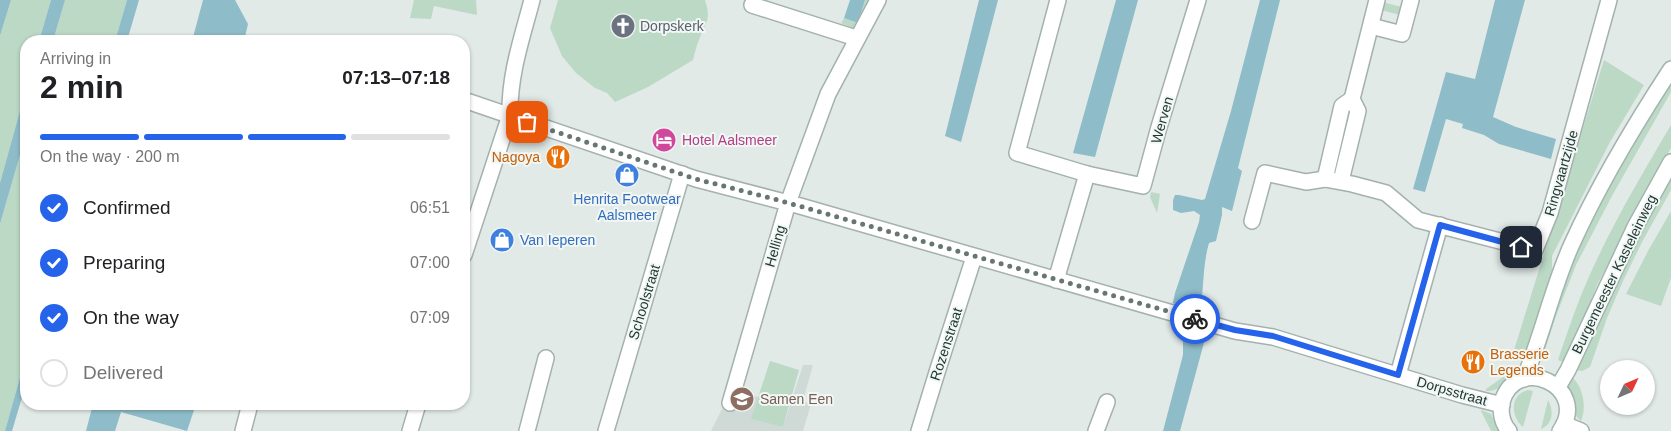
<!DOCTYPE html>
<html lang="en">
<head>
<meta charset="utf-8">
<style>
  body { margin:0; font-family:Helvetica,sans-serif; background:#f6f6f6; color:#202124; height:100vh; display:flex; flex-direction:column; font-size:19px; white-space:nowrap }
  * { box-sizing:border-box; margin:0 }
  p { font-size:16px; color:#757577 }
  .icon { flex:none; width:28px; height:28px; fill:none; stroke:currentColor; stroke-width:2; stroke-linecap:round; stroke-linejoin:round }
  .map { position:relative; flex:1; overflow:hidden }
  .drawer { position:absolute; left:20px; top:35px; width:450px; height:375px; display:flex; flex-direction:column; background:#fff; border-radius:20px; box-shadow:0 1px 4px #0004 }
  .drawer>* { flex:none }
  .needle { width:32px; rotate:46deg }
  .tools { position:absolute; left:1600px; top:360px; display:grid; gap:10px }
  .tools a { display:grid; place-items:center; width:55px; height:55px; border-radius:50%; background:#fff; box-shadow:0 1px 4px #0004; font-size:25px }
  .pin { position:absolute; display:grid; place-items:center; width:42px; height:42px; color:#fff; margin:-21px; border-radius:10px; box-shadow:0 2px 8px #0006 }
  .courier { position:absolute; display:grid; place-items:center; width:50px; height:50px; margin:-25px; border:4px solid #2563eb; border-radius:50%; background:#fff; color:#222; box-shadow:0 1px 6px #0007 }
  .overview em { font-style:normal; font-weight:800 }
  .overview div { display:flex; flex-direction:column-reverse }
  .overview { display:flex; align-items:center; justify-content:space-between; height:85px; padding:0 20px }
  h1 { font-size:32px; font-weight:800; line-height:38px }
  .bar { display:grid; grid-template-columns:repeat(4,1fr); gap:8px 5px; align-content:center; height:60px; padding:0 20px }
  .bar i { height:6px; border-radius:4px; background:#e0e0e0 }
  .bar .selected { background:#2563eb }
  .bar p { grid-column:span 4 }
  ol { padding:0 20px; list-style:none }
  li { display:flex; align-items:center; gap:15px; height:55px }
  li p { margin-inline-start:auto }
  li .icon { padding:5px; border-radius:50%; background:#2563eb; color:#fff; stroke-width:4 }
  li:last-child { color:#757577 }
  li i { width:28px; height:28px; border:2px solid #e0e0e0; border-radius:50% }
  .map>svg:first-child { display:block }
  .built { fill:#cfd9d6 }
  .green { fill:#bcd9c6 }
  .water { fill:#8fbcc9 }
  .pier { fill:#e1eae7 }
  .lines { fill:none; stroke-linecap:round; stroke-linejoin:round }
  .street-casing { stroke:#a4b1ae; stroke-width:18 }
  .secondary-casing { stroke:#a1b4af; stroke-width:18 }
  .street { stroke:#fff; stroke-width:15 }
  .secondary { stroke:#fff; stroke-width:15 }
  .done { stroke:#667673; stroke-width:5; stroke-dasharray:0 9 }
  .route { stroke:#2563eb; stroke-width:6 }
  .labels { text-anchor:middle; stroke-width:4; stroke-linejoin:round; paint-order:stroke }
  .worship-label { font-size:14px; fill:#5b616d; stroke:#f1f7f4; text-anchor:start }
  .street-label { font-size:14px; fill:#233834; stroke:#f1f7f4 }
  .hotel-label { font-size:14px; fill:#b23c85; stroke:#f1f7f4; text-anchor:start }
  .food-label { font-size:14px; fill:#c56008; stroke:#f1f7f4; text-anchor:end }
  .shop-label { font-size:14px; fill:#366cbe; stroke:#f1f7f4 }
  .education-label { font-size:14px; fill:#785e54; stroke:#f1f7f4; text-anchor:start }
</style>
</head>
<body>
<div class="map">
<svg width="1671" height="431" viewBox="0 0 1671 431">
  <rect width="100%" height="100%" fill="#e1eae7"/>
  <path class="built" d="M803,365H813L803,401L811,404L803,431H711L724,405L729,389L758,397L752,419L783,427Z"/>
  <g class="green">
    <path d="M11,0H51L39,41H26V89L0,183V36Z"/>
    <path d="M65,0H127L115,41H53Z"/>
    <path d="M414,0H476L477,15L434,6L431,19L410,18Z"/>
    <path d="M558,0H705C712,22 705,21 699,40C696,46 695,53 693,60L648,87L615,102L607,93L595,88L576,73L562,56L550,28Z"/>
    <path d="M865,0H874L855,29L841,23L844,18L858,23Z"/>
    <path d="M1382,2L1402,7L1400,15L1381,10Z"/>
    <path d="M1604,60L1644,85L1610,142L1552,256V268L1557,269L1527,356L1511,360Z"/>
    <path d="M1671,76V92L1613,194L1576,265L1556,316L1543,356L1538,355L1574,248Z"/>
    <path d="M1671,125V148L1646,190L1597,285L1580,329L1565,363L1558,360C1565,339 1572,318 1580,298C1604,238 1638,181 1671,125Z"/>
    <path d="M26,134V356L5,431H0V224Z"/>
    <path d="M1671,177V190L1642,242L1623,281L1607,318L1590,367L1582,371L1574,370L1625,262Z"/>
    <path d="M1151,192L1160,194L1157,213L1150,197Z"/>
    <path d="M1671,211V278L1661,306L1626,294L1648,251Z"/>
    <path d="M770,361L799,370L783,427L751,419Z"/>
    <path d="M1523,363L1522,370C1512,378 1500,392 1486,391V389Z"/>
    <path d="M1571,376C1583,386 1587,407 1581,421C1569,412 1566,390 1571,376Z"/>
    <path d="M1528,390L1533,391L1523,427C1511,417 1509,395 1528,390Z"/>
    <path d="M1548,400C1554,411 1553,424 1541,429Z"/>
    <path d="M1482,410L1491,414L1499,431H1491L1481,411Z"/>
  </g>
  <g class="water">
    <path d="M0,0H11L0,36Z"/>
    <path d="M51,0H65L53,41H39Z"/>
    <path d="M127,0H139L127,41H115Z"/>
    <path d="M203,0H235L248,24L244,41H192Z"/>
    <path d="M850,0H865L858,23L844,18Z"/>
    <path d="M979,0H998L961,142L945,136Z"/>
    <path d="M1116,0H1138L1095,157L1073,153Z"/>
    <path d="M1260,0H1280L1238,168L1242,171L1232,211L1222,207V215L1216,241L1209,243C1201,270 1205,299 1197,327L1205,339L1180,431H1163L1183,355V342L1180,335L1187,324L1172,307L1175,293L1199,222L1200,215L1194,211L1181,213L1173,210V200L1175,195H1179L1202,200L1205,199L1231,111Z"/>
    <path d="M1495,0H1525L1493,117L1516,127L1556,139L1551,159L1499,144L1484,135L1462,128L1463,124L1446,119L1425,192L1413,189L1446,72L1475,79Z"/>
    <path d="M26,89V134L0,224V183Z"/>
    <path d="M26,356V384L12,431H5Z"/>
    <path d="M93,404H196L187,431L121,412L115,431H86Z"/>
  </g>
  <path class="pier" d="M1172,303L1204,311L1203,314L1171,306Z"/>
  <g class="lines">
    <defs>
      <g id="street">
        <path d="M1058,0L1017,153L1087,174L1143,186L1159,127L1198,0"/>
        <path d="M752,5L856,38"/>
        <path d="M1371,26L1402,34L1411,0"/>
        <path d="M464,100L696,179L800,206L1235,331L1273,337L1462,395L1502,405"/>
        <path d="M1325,179L1342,106L1352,99"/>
        <path d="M1341,181L1358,111L1352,99L1377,0"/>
        <path d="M1252,221L1265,173L1306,182L1325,179L1352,184L1386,193L1418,220L1535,250L1550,213L1609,0"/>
        <path d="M464,255L510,115C509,75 522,38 532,0"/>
        <path d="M1056,280L1087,174"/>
        <path d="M1398,375L1440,225"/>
        <path d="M730,403L788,203L828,94L878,0"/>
        <path d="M1564,424L1581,431"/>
        <path d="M243,431L250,404"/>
        <path d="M410,431L418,404"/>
        <path d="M527,431L546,358"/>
        <path d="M606,431L682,174"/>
        <path d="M919,431L938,369L974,257"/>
        <path d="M1096,431L1107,402"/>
      </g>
      <g id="secondary">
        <path d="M1524,379C1542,336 1552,289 1571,246C1598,186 1635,124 1671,69"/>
        <path d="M1558,387L1568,370L1635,227L1671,162"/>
        <path d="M1509,431C1502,423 1500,412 1502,402C1516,353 1591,386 1560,431"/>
      </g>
    </defs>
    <use href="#street" class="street-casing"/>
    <use href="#secondary" class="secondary-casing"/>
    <use href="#street" class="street"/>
    <use href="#secondary" class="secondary"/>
  </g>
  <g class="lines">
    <path class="done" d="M527,122L696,179L778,200L1195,319"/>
    <path class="route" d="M1195,319L1235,330L1273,336L1398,375L1440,225L1521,247"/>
  </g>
  <defs>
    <symbol id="church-disc" viewBox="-11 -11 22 22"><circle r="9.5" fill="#6b7280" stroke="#f1f7f4"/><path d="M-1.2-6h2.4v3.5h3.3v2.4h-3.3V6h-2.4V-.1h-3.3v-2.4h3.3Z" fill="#fff"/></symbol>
    <symbol id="hotel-disc" viewBox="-11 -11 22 22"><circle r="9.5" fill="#d1479c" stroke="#f1f7f4"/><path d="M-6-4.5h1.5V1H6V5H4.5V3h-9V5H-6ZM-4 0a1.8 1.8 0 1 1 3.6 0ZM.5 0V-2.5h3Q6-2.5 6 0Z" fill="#fff"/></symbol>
    <symbol id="restaurant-disc" viewBox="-11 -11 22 22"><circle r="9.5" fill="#e8710a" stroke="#f1f7f4"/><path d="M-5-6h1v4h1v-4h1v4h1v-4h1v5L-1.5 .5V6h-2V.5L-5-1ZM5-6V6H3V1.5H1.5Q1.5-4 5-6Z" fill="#fff"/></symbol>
    <symbol id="shop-disc" viewBox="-11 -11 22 22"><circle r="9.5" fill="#3f7fe0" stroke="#f1f7f4"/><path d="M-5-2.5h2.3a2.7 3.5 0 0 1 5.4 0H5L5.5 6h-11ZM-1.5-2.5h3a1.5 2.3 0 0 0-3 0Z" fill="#fff"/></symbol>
    <symbol id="school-disc" viewBox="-11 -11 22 22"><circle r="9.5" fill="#8d6e63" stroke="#f1f7f4"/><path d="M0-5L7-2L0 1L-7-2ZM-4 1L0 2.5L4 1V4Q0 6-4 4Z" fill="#fff"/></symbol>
  </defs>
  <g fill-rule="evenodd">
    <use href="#church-disc" x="609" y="12" width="28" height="28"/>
    <use href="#hotel-disc" x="650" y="126" width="28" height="28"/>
    <use href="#restaurant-disc" x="544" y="143" width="28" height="28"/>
    <use href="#shop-disc" x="613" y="161" width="28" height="28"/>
    <use href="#shop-disc" x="488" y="226" width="28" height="28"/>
    <use href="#restaurant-disc" x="1459" y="348" width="28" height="28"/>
    <use href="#school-disc" x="728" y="385" width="28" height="28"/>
  </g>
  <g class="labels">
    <g class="worship-label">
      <text x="640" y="31">Dorpskerk</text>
    </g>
    <g class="street-label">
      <text transform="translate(1162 120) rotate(-74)" y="5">Werven</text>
      <text transform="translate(1561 173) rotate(-74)" y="5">Ringvaartzijde</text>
      <text transform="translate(775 246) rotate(-74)" y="5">Helling</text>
      <text transform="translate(1614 274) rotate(-64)" y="5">Burgemeester Kasteleinweg</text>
      <text transform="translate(644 302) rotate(-73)" y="5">Schoolstraat</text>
      <text transform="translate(946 344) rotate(-72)" y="5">Rozenstraat</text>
      <text transform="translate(1452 391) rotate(16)" y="5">Dorpsstraat</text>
    </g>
    <g class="hotel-label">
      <text x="682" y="145">Hotel Aalsmeer</text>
    </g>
    <g class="food-label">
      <text x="540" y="162">Nagoya</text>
      <text x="1490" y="359" text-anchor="start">Brasserie<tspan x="1490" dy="16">Legends</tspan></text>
    </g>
    <g class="shop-label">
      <text x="627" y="204">Henrita Footwear<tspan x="627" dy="16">Aalsmeer</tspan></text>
      <text x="520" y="245" text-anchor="start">Van Ieperen</text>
    </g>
    <g class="education-label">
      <text x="760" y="404">Samen Een</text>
    </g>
  </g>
</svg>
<div class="tools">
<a><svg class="needle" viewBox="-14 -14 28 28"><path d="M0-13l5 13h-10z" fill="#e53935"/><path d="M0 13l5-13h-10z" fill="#757577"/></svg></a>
</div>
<div class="pin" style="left:527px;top:122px;background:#ea580c"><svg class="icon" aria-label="bag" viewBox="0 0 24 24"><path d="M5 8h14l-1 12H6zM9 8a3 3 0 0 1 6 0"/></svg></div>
<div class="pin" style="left:1521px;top:247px;background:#1f2937"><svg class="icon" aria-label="home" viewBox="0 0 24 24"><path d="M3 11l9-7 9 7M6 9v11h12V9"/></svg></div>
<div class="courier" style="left:1195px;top:319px"><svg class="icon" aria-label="bike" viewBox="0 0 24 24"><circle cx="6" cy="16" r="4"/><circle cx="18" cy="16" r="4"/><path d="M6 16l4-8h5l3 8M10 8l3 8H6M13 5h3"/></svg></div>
<section class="drawer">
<div class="overview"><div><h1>2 min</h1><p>Arriving in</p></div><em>07:13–07:18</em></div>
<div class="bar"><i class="selected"></i><i class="selected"></i><i class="selected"></i><i></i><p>On the way · 200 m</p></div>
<ol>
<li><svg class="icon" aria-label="check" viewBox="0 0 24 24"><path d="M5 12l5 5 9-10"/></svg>Confirmed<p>06:51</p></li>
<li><svg class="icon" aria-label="check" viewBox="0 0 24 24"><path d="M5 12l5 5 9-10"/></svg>Preparing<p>07:00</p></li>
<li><svg class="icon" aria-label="check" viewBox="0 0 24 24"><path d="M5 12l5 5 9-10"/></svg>On the way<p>07:09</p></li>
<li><i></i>Delivered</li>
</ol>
</section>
</div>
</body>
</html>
